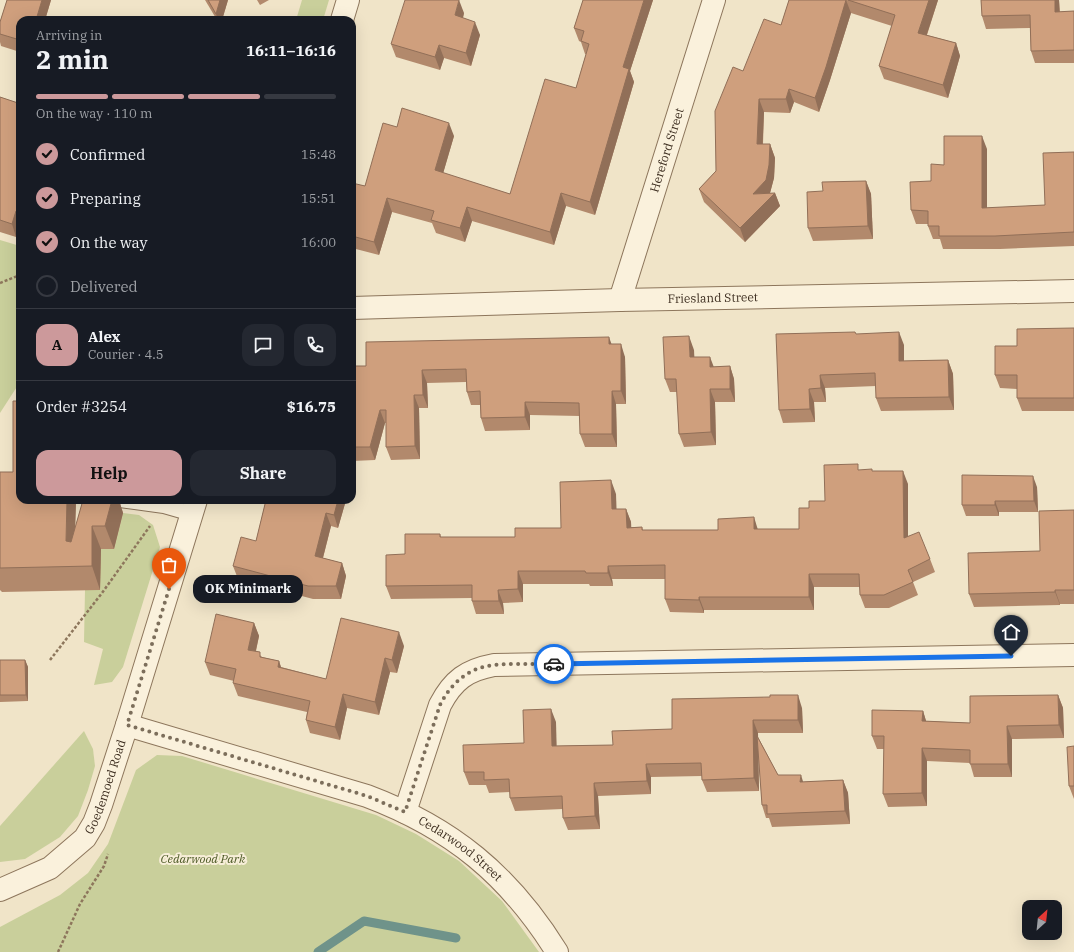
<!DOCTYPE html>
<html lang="en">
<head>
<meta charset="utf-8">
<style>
  body { margin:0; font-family:"IBM Plex Serif",serif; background:#242831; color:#f1f3f6; height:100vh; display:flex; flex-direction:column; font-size:15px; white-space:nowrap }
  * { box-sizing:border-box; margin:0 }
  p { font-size:13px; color:#9ea1a6 }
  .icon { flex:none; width:22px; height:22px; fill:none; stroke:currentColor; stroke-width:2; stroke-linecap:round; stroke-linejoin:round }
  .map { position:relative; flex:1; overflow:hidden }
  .panel { position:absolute; left:16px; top:16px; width:340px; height:488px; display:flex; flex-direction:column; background:#171b24; border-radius:12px; box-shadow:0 4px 16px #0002 }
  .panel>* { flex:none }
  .needle { width:26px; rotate:27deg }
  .buttons { position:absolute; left:1022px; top:900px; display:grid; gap:8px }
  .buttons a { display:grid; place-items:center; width:40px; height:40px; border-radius:8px; background:#171b24; box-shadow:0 4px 16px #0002; font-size:20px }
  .pin { position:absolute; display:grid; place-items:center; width:34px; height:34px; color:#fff; margin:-41px -17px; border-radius:50% 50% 50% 0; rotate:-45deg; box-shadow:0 0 4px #0007 }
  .pin .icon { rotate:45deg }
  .courier { position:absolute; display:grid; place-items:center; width:40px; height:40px; margin:-20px; border:3px solid #1a73e8; border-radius:50%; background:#fff; color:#222; box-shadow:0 1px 5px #0007 }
  .bubble { position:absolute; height:28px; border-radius:12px; background:#171b24; box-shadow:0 4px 16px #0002; font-size:13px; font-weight:700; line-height:28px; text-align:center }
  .head em { font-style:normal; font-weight:700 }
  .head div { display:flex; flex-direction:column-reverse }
  .head { display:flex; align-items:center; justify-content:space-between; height:68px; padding:0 20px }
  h1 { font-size:26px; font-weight:700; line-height:30px }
  .bar { display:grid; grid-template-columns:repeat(4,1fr); gap:6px 4px; align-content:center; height:48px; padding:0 20px }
  .bar i { height:5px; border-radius:3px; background:#363941 }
  .bar .on { background:#cc999b }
  .bar p { grid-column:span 4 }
  .line { display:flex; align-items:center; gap:10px; padding:0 20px; border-top:1px solid #363941 }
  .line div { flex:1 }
  .round { display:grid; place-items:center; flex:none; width:42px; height:42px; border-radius:12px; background:#242831 }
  ol { padding:0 20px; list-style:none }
  li { display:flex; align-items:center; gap:12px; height:44px }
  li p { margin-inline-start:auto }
  li .icon { padding:4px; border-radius:50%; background:#cc999b; color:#111; stroke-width:4 }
  li:last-child { color:#9ea1a6 }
  li i { width:22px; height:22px; border:2px solid #363941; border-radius:50% }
  .action { display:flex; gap:8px; margin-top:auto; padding:8px 20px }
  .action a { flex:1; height:46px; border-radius:12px; background:#cc999b; color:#111; font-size:16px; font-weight:700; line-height:46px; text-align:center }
  .action a+a { background:#242831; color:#f1f3f6 }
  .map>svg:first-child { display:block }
  .green { fill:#c9cf9b }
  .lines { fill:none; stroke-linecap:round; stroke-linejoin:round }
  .stream { stroke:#6f938a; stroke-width:9 }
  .service-casing { stroke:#8d765c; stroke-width:16 }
  .minor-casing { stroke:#8d765c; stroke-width:24 }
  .path { stroke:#8d765c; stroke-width:2.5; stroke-dasharray:3 2; stroke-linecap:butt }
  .service { stroke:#faf1dc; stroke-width:14 }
  .minor { stroke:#faf1dc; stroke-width:22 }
  .wall { fill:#b2896c }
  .shaded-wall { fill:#916f58 }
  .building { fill:#cf9f7d; stroke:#916f58 }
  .done { stroke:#7c6e5b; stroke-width:4; stroke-dasharray:0 7.2 }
  .route { stroke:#1a73e8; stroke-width:5 }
  .labels { text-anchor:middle; stroke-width:4; stroke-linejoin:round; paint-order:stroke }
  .street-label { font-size:12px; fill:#3d2e20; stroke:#f7eed8 }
  .park-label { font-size:12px; font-style:italic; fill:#4d5a26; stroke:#f7eed8 }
</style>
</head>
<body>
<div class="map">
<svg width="1074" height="952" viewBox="0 0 1074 952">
  <rect width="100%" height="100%" fill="#f0e4c8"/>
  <g class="green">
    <path d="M302,0H329L323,20H296Z"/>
    <path d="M0,240L20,246V382L0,413Z"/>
    <path d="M123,513L139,515L153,525L160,547L123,667L112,682L94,685L103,649L84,642L85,590L101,549H114Z"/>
    <path d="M84,731L93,749L95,766L88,790L78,816L60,837L25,859L0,862V826Z"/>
    <path d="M157,755L182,756L376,815L416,834L459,861L502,901L539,952H0V927L60,895L88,873L108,844L136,770Z"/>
  </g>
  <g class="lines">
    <path class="stream" d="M318,952L364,921L456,938"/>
    <defs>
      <path id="service" d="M120,500L164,506L192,514"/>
      <g id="minor">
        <path d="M342,20L348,0"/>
        <path id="s1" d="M620,300L714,0"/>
        <path id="s2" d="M352,308L620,300L1074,291"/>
        <path id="s3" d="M127,725L367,796C452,828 509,875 557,952"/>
        <path d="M405,812L440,705C453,680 467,670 494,665L1074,655"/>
        <path id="s4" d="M0,890L50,868L85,838L94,823L101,805L127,725L196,500"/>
      </g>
    </defs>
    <use href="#service" class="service-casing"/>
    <use href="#minor" class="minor-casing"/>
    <g class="path">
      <path d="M0,283L20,275"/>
      <path d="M50,660L102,593L150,526"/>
      <path d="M58,952L80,904L104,866L108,854"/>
    </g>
    <use href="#service" class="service"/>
    <use href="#minor" class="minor"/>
  </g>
  <g class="wall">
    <path d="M7,0H51L45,20H20V52L1,46L0,42V22Z"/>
    <path d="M205,0H228L222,20H217Z"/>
    <path d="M257,0H269L260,5Z"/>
    <path d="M583,0H653L630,71L634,82L595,215L566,206L554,245L472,221L465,242L436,233L432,223L392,212L379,255L352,248V184L365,186L397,127L454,136L443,173L510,194L576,88L586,54H585L581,42L579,41L574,28Z"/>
    <path d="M789,0H938L927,35L956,43L960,56L948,98L884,79L879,66L892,26L851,13L830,80L819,112L794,102L790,113L764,112L763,144H770L775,158L774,178L770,193H775L780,206L745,242L704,202L699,189L716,171L743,71L781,25Z"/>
    <path d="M981,0H1059L1060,12L1074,11V63H1035L1031,51L1030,28L986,29L982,16Z"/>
    <path d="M464,13L463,18L480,35L471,66L444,58L440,70L396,57L391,44Z"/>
    <path d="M20,96V225L16,237L0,232V97L18,103Z"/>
    <path d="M987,149V208L1045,205L1074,152V246L1000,249H943L940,239H933L928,226V224H916L911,210L931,181L944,165Z"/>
    <path d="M866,181L871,194L873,239L813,241L808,228L823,191Z"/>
    <path d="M1074,328V411H1022L1017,398V389L1000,388L995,375L1017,346Z"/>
    <path d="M856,334L904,345V361L948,360L953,374L954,410L881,411L876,398V386L825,388L826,402H814L815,422L783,423L779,410Z"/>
    <path d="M612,344L625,357L626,404H616L617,447H585L580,434V416L530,415V430L485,431L481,418L480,405H471L467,392L466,382L427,383L428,408H419L420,459L391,460L386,447V423H385L375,460L352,461L353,473L352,476V366H366Z"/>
    <path d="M694,350V357L713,367L730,366L734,379L735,402H715L716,445L684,447L679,434L677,392H670L665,379Z"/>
    <path d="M860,470L873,471L908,484V536L930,559L935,572L913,582L918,595L889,608H865L860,595V587H814V610H704V613L670,612L665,599V579H612L613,586H590L589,584H523V602L503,603L504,614H476L472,601V598L391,599L386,586L405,554L440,534L441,537H515L561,528L616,494V509H626L631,522V527H642L643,530H718L758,529H799L809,508L825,501Z"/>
    <path d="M0,472L20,500H76L75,530L83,500H119L123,513L114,549H101L100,590L2,592L0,590Z"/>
    <path d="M1037,487L1038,512H999V516H966L962,505Z"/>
    <path d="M266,500H346L338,528L331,526L323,558L342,563L346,576L341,599H313L238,579L233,566L256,541Z"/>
    <path d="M1074,510V604H1060V605L974,607L969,594L1040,551Z"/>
    <path d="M254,623L259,636L256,651L262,657L279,661L281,667L326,679L404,646L397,673L390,672L379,715L347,708L340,740L310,733L306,720L307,712L238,696L233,683L234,681L210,675L205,662Z"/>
    <path d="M0,660H25L28,667V701L0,702Z"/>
    <path d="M1058,695L1063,708L1064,738L1012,739V777H974L970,763L927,761V806L888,807L883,794L884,749H877L872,736L923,711L926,721L970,723Z"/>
    <path d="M802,708L803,733H758V737L778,775L803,782L843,780L848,793L850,824L772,827L769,818H766L762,805L758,751L759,791L707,792L702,780V776L651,777V794L598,796L600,829L568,830L563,818V809L515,811L510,798V792L489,793L486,785H469L464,772L524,743L556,722V746L613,745L672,729Z"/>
    <path d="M1074,746V799L1069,786Z"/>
  </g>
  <g class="shaded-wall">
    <path d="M42,0H51L45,20H36Z"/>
    <path d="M220,0H228L222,20H218L216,14Z"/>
    <path d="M459,0L464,13L460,29L455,15Z"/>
    <path d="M644,0H653L630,71L634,82L595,215L590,202L623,67Z"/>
    <path d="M846,0L851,13L830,80L819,112L815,98Z"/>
    <path d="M929,0H938L923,46L918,33Z"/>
    <path d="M1055,0H1059L1060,25L1055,12Z"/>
    <path d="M475,22L480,35L471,66L466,53Z"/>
    <path d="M956,43L960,56L948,98L943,85Z"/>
    <path d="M439,45L444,58L440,70L435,57Z"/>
    <path d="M789,89L794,102L790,113L786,99Z"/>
    <path d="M759,99L764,112L762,157L757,144Z"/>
    <path d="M449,123L454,136L440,184L435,170Z"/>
    <path d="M982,136L987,149V221L982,208Z"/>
    <path d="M770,144L775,158L774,178L770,193L753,194Z"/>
    <path d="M866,181L871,194L873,239L868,226Z"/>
    <path d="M561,193L566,206L554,245L550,232Z"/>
    <path d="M775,193L780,206L745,242L740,228Z"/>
    <path d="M387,198L392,212L379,255L374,242Z"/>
    <path d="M467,207L472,221L465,242L460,228Z"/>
    <path d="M16,211L20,223V225L16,237L12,224Z"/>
    <path d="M899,332L904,345V374L899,361Z"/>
    <path d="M689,336L694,350L695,370L690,357Z"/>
    <path d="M609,337L614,351L609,344Z"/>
    <path d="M621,344L625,357L626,404L621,391Z"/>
    <path d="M710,357L715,370L710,367Z"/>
    <path d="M948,360L953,374L954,410L949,397Z"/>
    <path d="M730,366L734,379L735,402L730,389Z"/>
    <path d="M422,370L427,383L428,408L423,395Z"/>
    <path d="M820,375L825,388L826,402L821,388Z"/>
    <path d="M710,389L715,402L716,445L711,432Z"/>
    <path d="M809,389L814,402L815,422L810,409Z"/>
    <path d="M612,391L616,404L617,447L612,434Z"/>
    <path d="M414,395L419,408L420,459L415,446Z"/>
    <path d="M525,402L530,415V430L525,417Z"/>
    <path d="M380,410L385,423L375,460L370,447Z"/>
    <path d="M352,459L353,473L352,476Z"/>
    <path d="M903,471L908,484V551L904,538Z"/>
    <path d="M1033,476L1037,487L1038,512L1034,501Z"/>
    <path d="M611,480L616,494L617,522L612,509Z"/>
    <path d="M67,500H76L74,564L66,541Z"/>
    <path d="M112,500H119L123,513L114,549L105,526Z"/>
    <path d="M338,500H346L338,528L334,515Z"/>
    <path d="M995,501L999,512V516L995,505Z"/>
    <path d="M626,509L631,522L632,541L627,528Z"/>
    <path d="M326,513L331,526L320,569L315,556Z"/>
    <path d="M754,517L758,530L754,529Z"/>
    <path d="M92,526L101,549L100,590L92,566Z"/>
    <path d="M342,563L346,576L341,599L336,586Z"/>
    <path d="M608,566L612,579L613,586L608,573Z"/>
    <path d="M518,571L523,584V602L518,589Z"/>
    <path d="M809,574L814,587V610L809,597Z"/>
    <path d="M498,590L503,603L504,614L499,601Z"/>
    <path d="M1055,590L1060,604V605L1055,592Z"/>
    <path d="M699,597L704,610V613L699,600Z"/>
    <path d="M254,623L259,636L253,663L248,650Z"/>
    <path d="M399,632L404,646L397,673L392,660Z"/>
    <path d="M385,658L390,672L379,715L375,702Z"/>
    <path d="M25,660L28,667V701L26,695Z"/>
    <path d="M279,661L283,674L278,667Z"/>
    <path d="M343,694L347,708L340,740L335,727Z"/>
    <path d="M798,695L802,708L803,733L798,720Z"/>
    <path d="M1058,695L1063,708L1064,738L1059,725Z"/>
    <path d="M551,709L556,722L557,759L552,746Z"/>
    <path d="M923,711L927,724L922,721Z"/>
    <path d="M753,720L758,733L759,791L754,778Z"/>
    <path d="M1007,726L1012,739V777L1008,764Z"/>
    <path d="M922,748L927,761V806L922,793Z"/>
    <path d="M646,764L651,777V794L647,781Z"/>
    <path d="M801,775L805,788L800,782Z"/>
    <path d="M843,780L848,793L850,824L845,811Z"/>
    <path d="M594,783L598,796L600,829L595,816Z"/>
  </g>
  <g class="building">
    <path d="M7,0H42L36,20H20V40L0,34V22Z"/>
    <path d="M208,0H220L216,14Z"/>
    <path d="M405,0H459L455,15L475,22L466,53L439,45L435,57L391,44Z"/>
    <path d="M583,0H644L623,67L629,69L590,202L561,193L550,232L467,207L460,228L431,220L434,211L387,198L374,242L352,236V183L365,186L383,123L397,127L402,108L449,123L435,170L510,194L545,79L576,88L589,44L581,41L584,31L574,28Z"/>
    <path d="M789,0H846L826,67L815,98L789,89L786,99H759L757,144H770L769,165L766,180L753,194L775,193L740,228L699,189L716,171L715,111L733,67L743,71L764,19L781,25Z"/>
    <path d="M848,0H929L918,33L956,43L943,85L879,66L895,15Z"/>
    <path d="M981,0H1055V12L1074,11V50L1031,51L1030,15L982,16Z"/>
    <path d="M20,96V208L19,212L16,211L12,224L0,220V97L18,103Z"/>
    <path d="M944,136H982V208L1045,205L1043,153L1074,152V232L995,236H939V226H928V211L911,210L910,182L931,181V164L944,165Z"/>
    <path d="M866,181L868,226L808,228L807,192L823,191L822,182Z"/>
    <path d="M1074,328V398H1017V375H995V346H1017V329Z"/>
    <path d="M855,332L856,334L899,332V361L948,360L949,397L876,398L875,373L820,375L821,388L809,389L810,409L779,410L776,334Z"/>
    <path d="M689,336L690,357H710V367L730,366V389H710L711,432L679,434L676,379H665L663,337Z"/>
    <path d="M609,337V344H621V391H612V434H580L579,403L525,402V417L481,418L480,391L467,392L466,369L422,370L423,395H414L415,446L386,447V410H380L370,447H352V366H366V342Z"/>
    <path d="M13,401H20V500H67L66,541L71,542L83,500H112L105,526H92V566L0,568V472H13Z"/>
    <path d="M858,464V470L872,469V471H903L904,538L919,532L930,559L908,570L913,582L884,595H860L859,574H809V597H699V600L665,599V565L608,566V573H586L585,571H518V589L498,590L499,601H472V585L386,586V555L405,554V534H440V537H515V528H561L560,482L611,480L612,509H626L627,528L642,527V530H718V519L754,517V529H799V508H809V501H825L824,465Z"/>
    <path d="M962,475L1033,476L1034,501H995V505H962Z"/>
    <path d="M266,500H338L334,515L326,513L315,556L342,563L336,586H308L233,566L241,537L256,541Z"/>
    <path d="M1074,510V590H1055V592L969,594L968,553L1040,551L1039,511Z"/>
    <path d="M216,614L254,623L248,650L260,652V657L279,661L278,667L326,679L341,618L399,632L392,660L385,658L375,702L343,694L335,727L306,720L310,701L233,683L236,669L205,662Z"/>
    <path d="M0,660H25L26,695H0Z"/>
    <path d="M770,695H798V720H753L754,778L702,780L701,763L646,764L647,781L594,783L595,816L563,818L562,796L510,798L509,779L484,780V772H464L463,745L524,743L523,710L551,709L552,746L613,745L612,731L672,729V699L770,697Z"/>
    <path d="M1058,695L1059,725L1007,726L1008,764H970V750L922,748V793L883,794L884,736H872V710L923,711L922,721L970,723V696Z"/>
    <path d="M757,736L778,775H801L800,782L843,780L845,811L767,814V805H762Z"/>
    <path d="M1074,746V786H1069L1067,747Z"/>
  </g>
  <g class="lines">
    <path class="done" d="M169,589L127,725L367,796L405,812L440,705C451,683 469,667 495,665C501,664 507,664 513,664C527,664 540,664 554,664"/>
    <path class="route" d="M554,664L1011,656"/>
  </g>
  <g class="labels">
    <g class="street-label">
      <text dy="4" stroke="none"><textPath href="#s1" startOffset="157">Hereford Street</textPath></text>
      <text dy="4" stroke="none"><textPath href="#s2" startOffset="361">Friesland Street</textPath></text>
      <text dy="4" stroke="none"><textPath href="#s4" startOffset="156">Goedemoed Road</textPath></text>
      <text dy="4" stroke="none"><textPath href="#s3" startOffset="358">Cedarwood Street</textPath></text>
    </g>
    <g class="park-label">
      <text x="203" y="863">Cedarwood Park</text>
    </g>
  </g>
</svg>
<div class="buttons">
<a><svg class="needle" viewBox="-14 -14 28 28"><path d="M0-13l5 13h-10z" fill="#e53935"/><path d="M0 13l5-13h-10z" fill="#9ea1a6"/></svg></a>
</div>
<div class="pin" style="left:169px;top:589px;background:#ea580c"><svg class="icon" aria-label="bag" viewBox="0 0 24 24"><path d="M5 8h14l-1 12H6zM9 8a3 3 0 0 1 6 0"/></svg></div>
<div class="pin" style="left:1011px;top:656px;background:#1f2937"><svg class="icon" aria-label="home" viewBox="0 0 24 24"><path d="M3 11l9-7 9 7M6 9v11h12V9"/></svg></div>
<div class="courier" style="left:554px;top:664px"><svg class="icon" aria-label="car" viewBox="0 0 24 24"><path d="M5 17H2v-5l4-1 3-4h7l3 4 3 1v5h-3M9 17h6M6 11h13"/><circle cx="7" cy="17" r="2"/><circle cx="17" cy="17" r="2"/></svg></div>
<div class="bubble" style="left:193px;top:575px;width:110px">OK Minimark</div>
<section class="panel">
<div class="head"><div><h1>2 min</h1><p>Arriving in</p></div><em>16:11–16:16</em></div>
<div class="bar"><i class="on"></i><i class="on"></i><i class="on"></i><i></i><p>On the way · 110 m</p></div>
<ol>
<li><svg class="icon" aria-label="check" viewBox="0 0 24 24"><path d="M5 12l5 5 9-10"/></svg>Confirmed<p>15:48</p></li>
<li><svg class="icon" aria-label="check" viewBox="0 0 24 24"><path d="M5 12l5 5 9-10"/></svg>Preparing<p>15:51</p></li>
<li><svg class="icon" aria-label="check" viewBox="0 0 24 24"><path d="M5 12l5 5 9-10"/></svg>On the way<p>16:00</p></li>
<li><i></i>Delivered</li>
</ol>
<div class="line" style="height:72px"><b class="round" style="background:#cc999b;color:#111">A</b><div><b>Alex</b><p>Courier · 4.5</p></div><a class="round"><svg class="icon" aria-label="chat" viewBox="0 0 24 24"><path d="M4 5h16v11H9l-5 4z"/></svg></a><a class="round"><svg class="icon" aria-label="phone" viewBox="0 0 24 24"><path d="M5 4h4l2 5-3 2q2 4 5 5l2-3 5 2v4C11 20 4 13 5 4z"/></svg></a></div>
<div class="line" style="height:52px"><div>Order #3254</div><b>$16.75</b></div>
<div class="action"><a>Help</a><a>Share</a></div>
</section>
</div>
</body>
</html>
